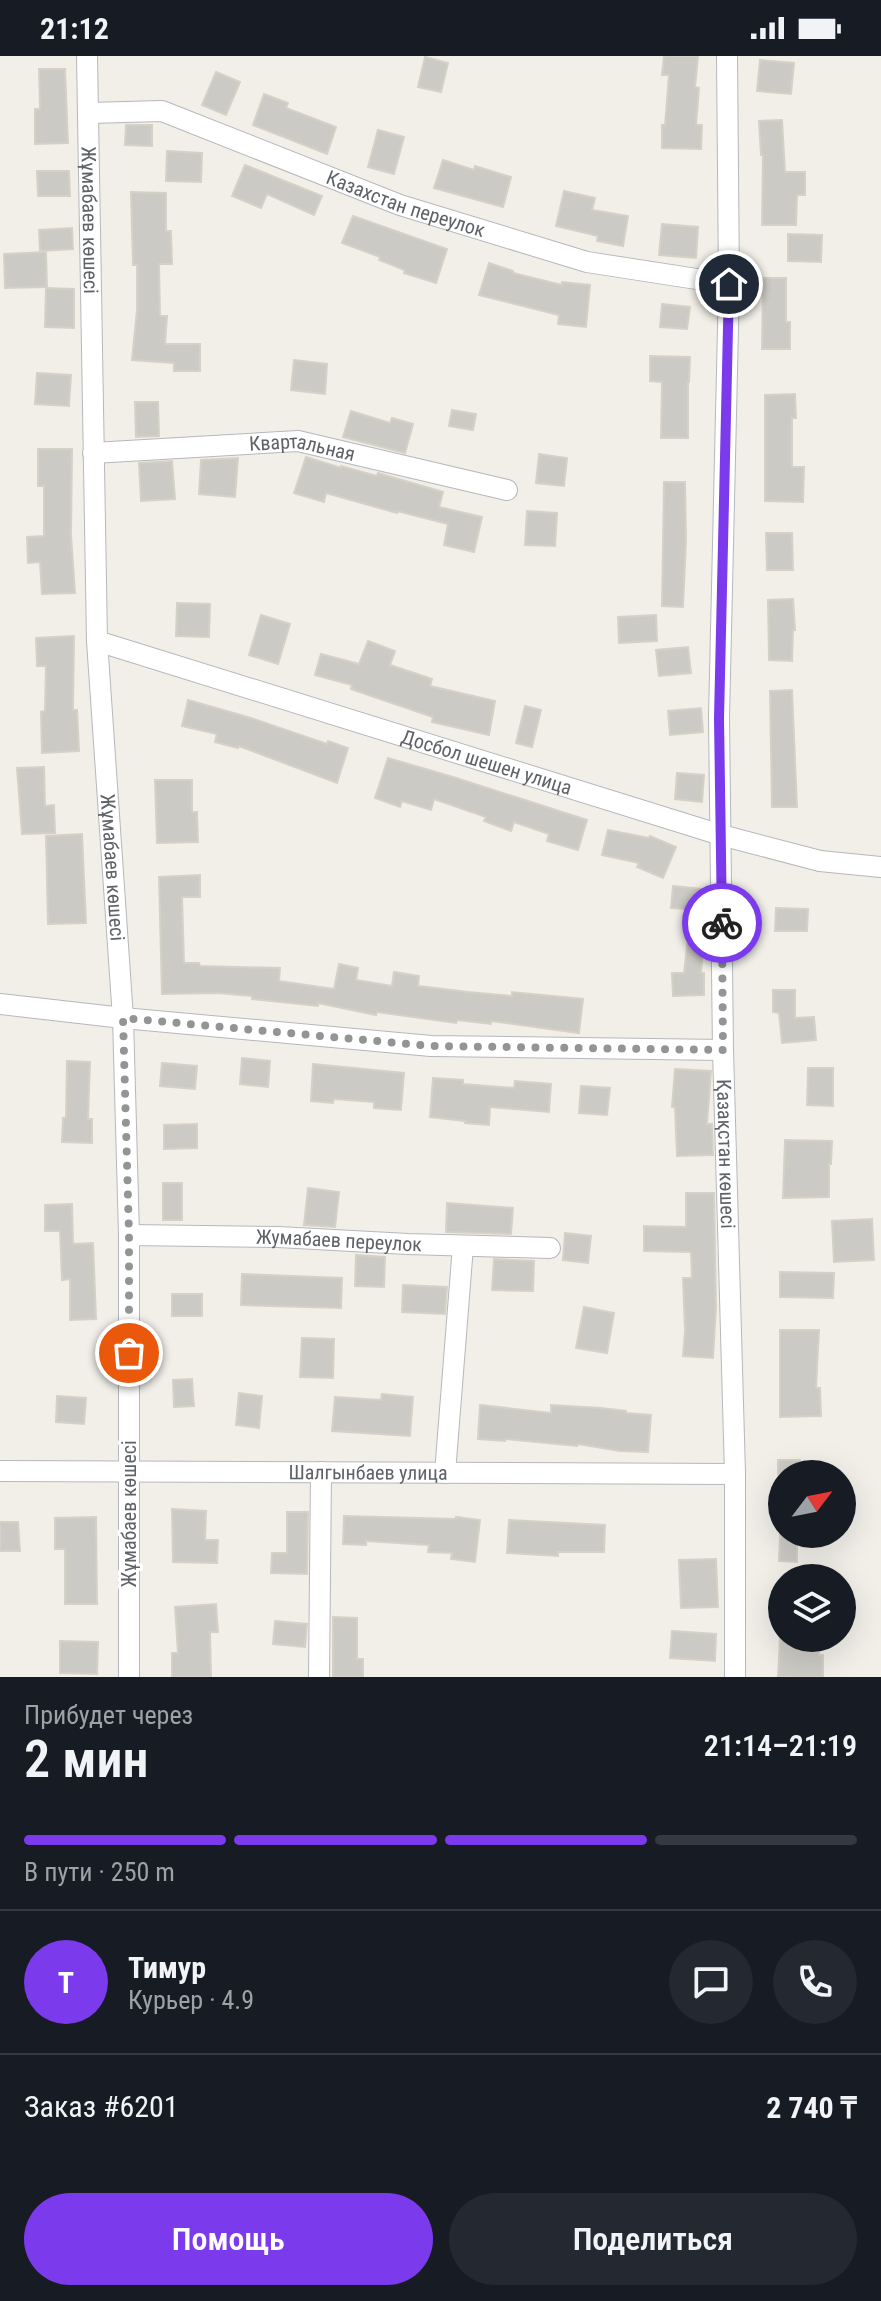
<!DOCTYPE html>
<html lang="ru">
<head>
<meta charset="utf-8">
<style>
  body { margin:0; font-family:"Roboto Condensed",sans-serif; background:#242831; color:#f1f3f6; height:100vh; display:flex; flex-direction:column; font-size:30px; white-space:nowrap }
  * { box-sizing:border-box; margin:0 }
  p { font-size:26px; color:#9ea1a6 }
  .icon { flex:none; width:44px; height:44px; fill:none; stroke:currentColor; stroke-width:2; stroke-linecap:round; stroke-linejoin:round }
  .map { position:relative; height:1621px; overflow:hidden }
  .sheet { display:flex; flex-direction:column; background:#171b24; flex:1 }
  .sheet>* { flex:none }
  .needle { width:52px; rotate:58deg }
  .controls { position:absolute; left:768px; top:1404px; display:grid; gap:16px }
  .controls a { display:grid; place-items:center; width:88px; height:88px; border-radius:50%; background:#171b24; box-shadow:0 8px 32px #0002; font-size:40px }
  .pin { position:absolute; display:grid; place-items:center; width:68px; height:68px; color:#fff; margin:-34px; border:4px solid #fff; border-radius:50%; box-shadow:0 2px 8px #0007 }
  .courier { position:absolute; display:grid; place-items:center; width:80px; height:80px; margin:-40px; border:6px solid #7c3aed; border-radius:50%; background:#fff; color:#222; box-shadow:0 2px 10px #0007 }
  .overview em { font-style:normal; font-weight:600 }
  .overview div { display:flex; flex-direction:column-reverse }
  .overview { display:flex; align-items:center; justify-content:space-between; height:136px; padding:0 24px }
  h1 { font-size:52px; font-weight:600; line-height:60px }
  .bar { display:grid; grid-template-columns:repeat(4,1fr); gap:12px 8px; align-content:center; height:96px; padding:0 24px }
  .bar i { height:10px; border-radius:6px; background:#363941 }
  .bar .current { background:#7c3aed }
  .bar p { grid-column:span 4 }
  .line { display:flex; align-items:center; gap:20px; padding:0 24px; border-top:2px solid #363941 }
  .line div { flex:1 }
  .round { display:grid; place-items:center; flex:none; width:84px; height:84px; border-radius:42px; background:#242831 }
  .action { display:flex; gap:16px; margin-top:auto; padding:16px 24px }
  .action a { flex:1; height:92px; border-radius:48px; background:#7c3aed; color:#fff; font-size:32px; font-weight:600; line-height:92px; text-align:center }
  .action a+a { background:#242831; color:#f1f3f6 }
  .status { display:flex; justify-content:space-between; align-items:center; height:56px; padding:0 40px; background:#171b24; direction:ltr }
  .status svg { height:22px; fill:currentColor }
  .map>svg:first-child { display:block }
  .building { fill:#cccac5; stroke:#d6d1c6; stroke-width:2 }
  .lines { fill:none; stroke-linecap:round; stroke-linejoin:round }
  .street-casing { stroke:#b5b8bc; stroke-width:22 }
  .street { stroke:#fff; stroke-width:20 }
  .done { stroke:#929495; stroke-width:8; stroke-dasharray:0 14.4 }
  .route { stroke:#7c3aed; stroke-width:10 }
  .labels { text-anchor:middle; stroke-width:6; stroke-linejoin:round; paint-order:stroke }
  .street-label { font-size:20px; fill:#5f6368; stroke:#fff }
</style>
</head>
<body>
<div class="status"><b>21:12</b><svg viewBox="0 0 49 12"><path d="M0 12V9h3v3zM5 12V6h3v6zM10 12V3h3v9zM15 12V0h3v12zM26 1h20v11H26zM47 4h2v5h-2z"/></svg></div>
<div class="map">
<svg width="881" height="1621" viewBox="0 0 881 1621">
  <rect width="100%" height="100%" fill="#f1efe8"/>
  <g class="building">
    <path d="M664,0H698L695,31L699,32L696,69H702L701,93L662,92V69H665L669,19H662Z"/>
    <path d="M425,1L448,7L441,36L418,31Z"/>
    <path d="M760,4L794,7L791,38L757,35Z"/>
    <path d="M39,13H65L68,87L35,88V53H40Z"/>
    <path d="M216,16L240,26L226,59L202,49Z"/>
    <path d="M264,38L288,47L286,52L336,71L327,98L253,69Z"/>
    <path d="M782,64L785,116H805V139H797L796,169H762L763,99H761L759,65Z"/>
    <path d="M126,69H152V90L125,89Z"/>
    <path d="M378,74L404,81L394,118L368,111Z"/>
    <path d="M167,95L202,97L201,126L166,125Z"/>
    <path d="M443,104L474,114L475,110L511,121L503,151L434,132Z"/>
    <path d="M245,109L322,140L314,159L267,138L261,152L232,140Z"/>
    <path d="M37,115H69L70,140H38Z"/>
    <path d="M564,135L595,142L592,154L628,160L623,190L597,185L598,180L556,170Z"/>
    <path d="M131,136L166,137V175H171L172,208H159L160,260H167L165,288H200V315H174V307L132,304L137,254V209H133Z"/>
    <path d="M353,160L447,193L436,227L404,217L405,214L379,204L380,201L342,187Z"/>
    <path d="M662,168L698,171L696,202L659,199Z"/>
    <path d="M72,172L73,193L40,195L39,174Z"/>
    <path d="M788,178L822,179L821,206L788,205Z"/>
    <path d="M46,196L47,231L5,232L4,198Z"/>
    <path d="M489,207L513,215V217L562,229V226L590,229L586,271L558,268L559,259L479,239Z"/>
    <path d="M763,222H786V266H790V293H762Z"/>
    <path d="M46,232L74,233V272L45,271Z"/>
    <path d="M662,248L690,251L687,273L660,271Z"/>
    <path d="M650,300L690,301L689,326H688V382H661L662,326L650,325Z"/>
    <path d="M294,304L327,308L325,338L291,334Z"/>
    <path d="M37,317L71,319L69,350L35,348Z"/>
    <path d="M795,338L796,362H792V411H804L803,446L765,445V339Z"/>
    <path d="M135,346H158L159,380L136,381Z"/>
    <path d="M452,354L476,358L473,374L449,370Z"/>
    <path d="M351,355L390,367L392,362L413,368L405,397L343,381Z"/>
    <path d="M38,393H72L71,479L75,537L42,538L40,506L28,507L27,481L44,480V430H38Z"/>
    <path d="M539,398L567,402L564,430L536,427Z"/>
    <path d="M306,401L341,412V410L377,420L378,417L443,436L439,451L482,461L474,496L444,489L448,468L397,455V457L326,437L324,446L294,437Z"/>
    <path d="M238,402L235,441L199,438L201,404Z"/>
    <path d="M172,405L175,443L141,445L139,407Z"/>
    <path d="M664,426H685L686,484L683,551L662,550Z"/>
    <path d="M527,455L557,457L555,490L525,489Z"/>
    <path d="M766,477H792L793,514H767Z"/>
    <path d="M793,543L795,574H793L792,605L769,604L768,544Z"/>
    <path d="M177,547L210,548L209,581L176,580Z"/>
    <path d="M261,559L290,568L278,608L249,599Z"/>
    <path d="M656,559L657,585L619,587L618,561Z"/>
    <path d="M74,580L73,654H77L79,695L42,697L41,656L45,655L46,610H37L36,582Z"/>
    <path d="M368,585L395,595L390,609L432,623L430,630L495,645L489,679L432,666L433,661L351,633L352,629L315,619L321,598L359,608Z"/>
    <path d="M688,591L691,617L659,620L656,594Z"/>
    <path d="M792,634L797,751H772L770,635Z"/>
    <path d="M188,644L251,662L327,688L328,685L348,692L337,727L239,690L238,692L215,686L217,678L182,670Z"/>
    <path d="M525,650L541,654L532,691L516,687Z"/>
    <path d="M701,652L703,676L670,679L668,655Z"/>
    <path d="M388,702L453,721L587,764L578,794L547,785L549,778L514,766L511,775L484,765L486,761L434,743L431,754L402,745L400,751L375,742Z"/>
    <path d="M44,711L45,750L54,749L55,777L22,778L17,712Z"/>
    <path d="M677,717L704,719L702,746L675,743Z"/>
    <path d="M155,724H192V756H197L198,786L157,787Z"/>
    <path d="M608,774L649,782L650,780L676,791L663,822L637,811L639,807L602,799Z"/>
    <path d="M82,778L86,867L48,868L46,780Z"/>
    <path d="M200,819V841H182L184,907H199L200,910L280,912L279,925L334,933L339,908L358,912L356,924L392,930L394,916L419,920L418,930L468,936L512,940V936L583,943L579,977L491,965V968L457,964L456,967L377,956L376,959L318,947V950L252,943V940L218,937L162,938L159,821Z"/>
    <path d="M673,830L702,833L700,854L671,852Z"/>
    <path d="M776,852L808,853L807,875H775Z"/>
    <path d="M689,872L705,874L701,917H704V939L673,940L672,917H684Z"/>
    <path d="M773,934H795V962L814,961L816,984L782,987L779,957L773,956Z"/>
    <path d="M242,1002L270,1005L268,1031L240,1028Z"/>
    <path d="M67,1005L90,1006L88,1063H92V1087L62,1086L63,1062H66Z"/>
    <path d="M162,1007L197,1010L195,1033L160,1030Z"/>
    <path d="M313,1008L404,1017L401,1054L374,1052V1046L334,1043L333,1047L311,1045Z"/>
    <path d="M808,1012H833V1050L807,1049Z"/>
    <path d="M675,1013L711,1015L707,1068H712L713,1099L677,1100L675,1051H672Z"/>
    <path d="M433,1022L463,1024V1028L514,1032L515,1025L551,1028L549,1056L490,1051L489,1069L465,1067V1065L430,1061Z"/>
    <path d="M581,1030L610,1032L607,1059L579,1057Z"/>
    <path d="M197,1068V1092L164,1093V1069Z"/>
    <path d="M785,1084L832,1085L831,1108H829V1141L783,1142Z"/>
    <rect x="163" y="1127" width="19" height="37"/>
    <path d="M308,1132L339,1136L335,1171L304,1169Z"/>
    <path d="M686,1137H714L716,1252L713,1302L683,1300L685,1275L683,1222H692L691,1196L644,1195V1170L686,1171Z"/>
    <path d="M447,1147L513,1152L511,1178L446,1176Z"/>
    <path d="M72,1148L73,1188L93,1187L96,1263L70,1264V1223L62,1224L60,1175H45V1149Z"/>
    <path d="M872,1163L874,1204L834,1206L832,1165Z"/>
    <path d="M565,1177L591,1180L588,1207L563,1204Z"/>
    <path d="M356,1199L385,1201L384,1231L355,1230Z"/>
    <path d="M494,1203L534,1205L533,1235L492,1234Z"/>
    <path d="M780,1216L834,1217L833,1242L780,1241Z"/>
    <path d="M242,1218L342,1222L341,1252L241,1249Z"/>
    <path d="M403,1229L447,1231L445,1258L402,1256Z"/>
    <rect x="172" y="1238" width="30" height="22"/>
    <path d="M584,1251L614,1257L607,1297L576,1292Z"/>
    <path d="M780,1274H819L816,1332H820L821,1360L780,1361Z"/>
    <path d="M302,1282L334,1283L333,1322L300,1321Z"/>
    <path d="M192,1323L194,1350L174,1351L173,1324Z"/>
    <path d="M239,1337L262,1340L259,1372L236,1369Z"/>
    <path d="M382,1338L413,1341L410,1380L332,1375L335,1341L381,1344Z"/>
    <path d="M57,1340L86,1342L84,1368L56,1366Z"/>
    <path d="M480,1349L551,1357V1349L601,1352L626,1355V1357L651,1359L648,1396L620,1395L578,1388L577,1390L505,1383V1385L478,1383Z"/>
    <path d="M778,1404H800L799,1418H778Z"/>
    <path d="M172,1453L206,1455L205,1484H218L217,1507L173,1506Z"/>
    <path d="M287,1456H308L307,1518L271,1517L272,1497H287Z"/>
    <path d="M344,1460L456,1463V1461L480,1464L475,1506L451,1503L452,1497L428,1496L429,1489L366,1485V1489L343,1488Z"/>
    <path d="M96,1461L97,1548H65V1493H55V1462Z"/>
    <path d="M509,1464L605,1469L604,1496H558V1500L507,1497Z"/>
    <path d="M0,1466H18L20,1495H0Z"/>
    <path d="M780,1478H797V1506L779,1505Z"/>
    <path d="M716,1503L718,1551L681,1552L679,1504Z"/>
    <path d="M216,1548L218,1576H210L211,1621H172V1597H178L175,1551Z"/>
    <path d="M333,1561L357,1562V1603H363V1621H333Z"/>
    <path d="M275,1565L307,1568L305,1591L273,1588Z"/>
    <path d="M672,1575L716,1578L715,1605L670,1602Z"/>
    <path d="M780,1582H819V1599H823V1621H778Z"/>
    <path d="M60,1585L98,1586L97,1618L60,1617Z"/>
  </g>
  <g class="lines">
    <defs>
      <g id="street">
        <path id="s1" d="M87,0L97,585L123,962L129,1179V1621"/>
        <path id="s2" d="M727,0L729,228L719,662L723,994L735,1418V1621"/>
        <path id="s3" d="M89,57L162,55L400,149L587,206L729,228"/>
        <path id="s4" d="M93,397L298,385L507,434"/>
        <path id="s5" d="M97,585L721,779L820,805L881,811"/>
        <path d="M0,948L123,962L431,990L723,994"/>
        <path id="s6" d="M129,1179L278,1181L408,1188L550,1192"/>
        <path id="s7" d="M0,1415L735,1418"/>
        <path d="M445,1417L463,1190"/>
        <path d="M319,1621L321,1416"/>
      </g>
    </defs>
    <use href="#street" class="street-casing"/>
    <use href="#street" class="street"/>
  </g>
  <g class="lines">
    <path class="done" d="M129,1297V1179L123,962L431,990L723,994L722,867"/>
    <path class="route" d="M722,867L719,662L729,228"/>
  </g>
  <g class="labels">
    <g class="street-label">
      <text dy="7" stroke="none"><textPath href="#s3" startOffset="334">Казахстан переулок</textPath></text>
      <text dy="7" stroke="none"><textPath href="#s1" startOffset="164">Жұмабаев көшесі</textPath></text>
      <text dy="7" stroke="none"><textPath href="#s4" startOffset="210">Квартальная</textPath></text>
      <text dy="7" stroke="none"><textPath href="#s5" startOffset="408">Досбол шешен улица</textPath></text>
      <text dy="7" stroke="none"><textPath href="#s1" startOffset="812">Жұмабаев көшесі</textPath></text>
      <text dy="7" stroke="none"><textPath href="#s2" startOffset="1098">Қазақстан көшесі</textPath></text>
      <text dy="7" stroke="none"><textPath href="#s6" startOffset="210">Жумабаев переулок</textPath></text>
      <text dy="7" stroke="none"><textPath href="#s7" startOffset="368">Шалгынбаев улица</textPath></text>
      <text transform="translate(129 1458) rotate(-90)" y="7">Жұмабаев көшесі</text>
    </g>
  </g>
</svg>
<div class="controls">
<a><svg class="needle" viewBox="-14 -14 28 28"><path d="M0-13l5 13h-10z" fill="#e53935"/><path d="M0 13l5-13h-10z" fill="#9ea1a6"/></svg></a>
<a><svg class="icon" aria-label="layers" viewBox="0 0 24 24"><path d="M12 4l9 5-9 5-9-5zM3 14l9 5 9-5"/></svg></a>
</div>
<div class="pin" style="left:129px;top:1297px;background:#ea580c"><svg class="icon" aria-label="bag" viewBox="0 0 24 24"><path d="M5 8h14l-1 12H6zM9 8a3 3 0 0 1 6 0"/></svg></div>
<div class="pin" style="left:729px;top:228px;background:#1f2937"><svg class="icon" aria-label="home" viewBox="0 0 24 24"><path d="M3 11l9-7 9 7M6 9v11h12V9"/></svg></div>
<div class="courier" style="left:722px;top:867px"><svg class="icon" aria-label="bike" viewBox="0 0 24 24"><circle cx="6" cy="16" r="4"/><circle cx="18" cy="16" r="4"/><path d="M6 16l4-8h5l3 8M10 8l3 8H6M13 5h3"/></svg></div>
</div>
<section class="sheet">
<div class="overview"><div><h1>2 мин</h1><p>Прибудет через</p></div><em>21:14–21:19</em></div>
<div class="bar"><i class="current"></i><i class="current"></i><i class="current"></i><i></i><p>В пути · 250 m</p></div>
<div class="line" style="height:144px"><b class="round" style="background:#7c3aed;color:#fff">Т</b><div><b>Тимур</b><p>Курьер · 4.9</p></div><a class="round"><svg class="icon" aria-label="chat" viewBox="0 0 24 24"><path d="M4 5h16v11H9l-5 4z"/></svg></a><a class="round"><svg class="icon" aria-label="phone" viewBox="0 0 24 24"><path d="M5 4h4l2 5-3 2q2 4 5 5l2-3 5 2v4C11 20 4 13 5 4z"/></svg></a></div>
<div class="line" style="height:104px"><div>Заказ #6201</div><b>2 740 ₸</b></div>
<div class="action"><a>Помощь</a><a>Поделиться</a></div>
</section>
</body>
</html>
